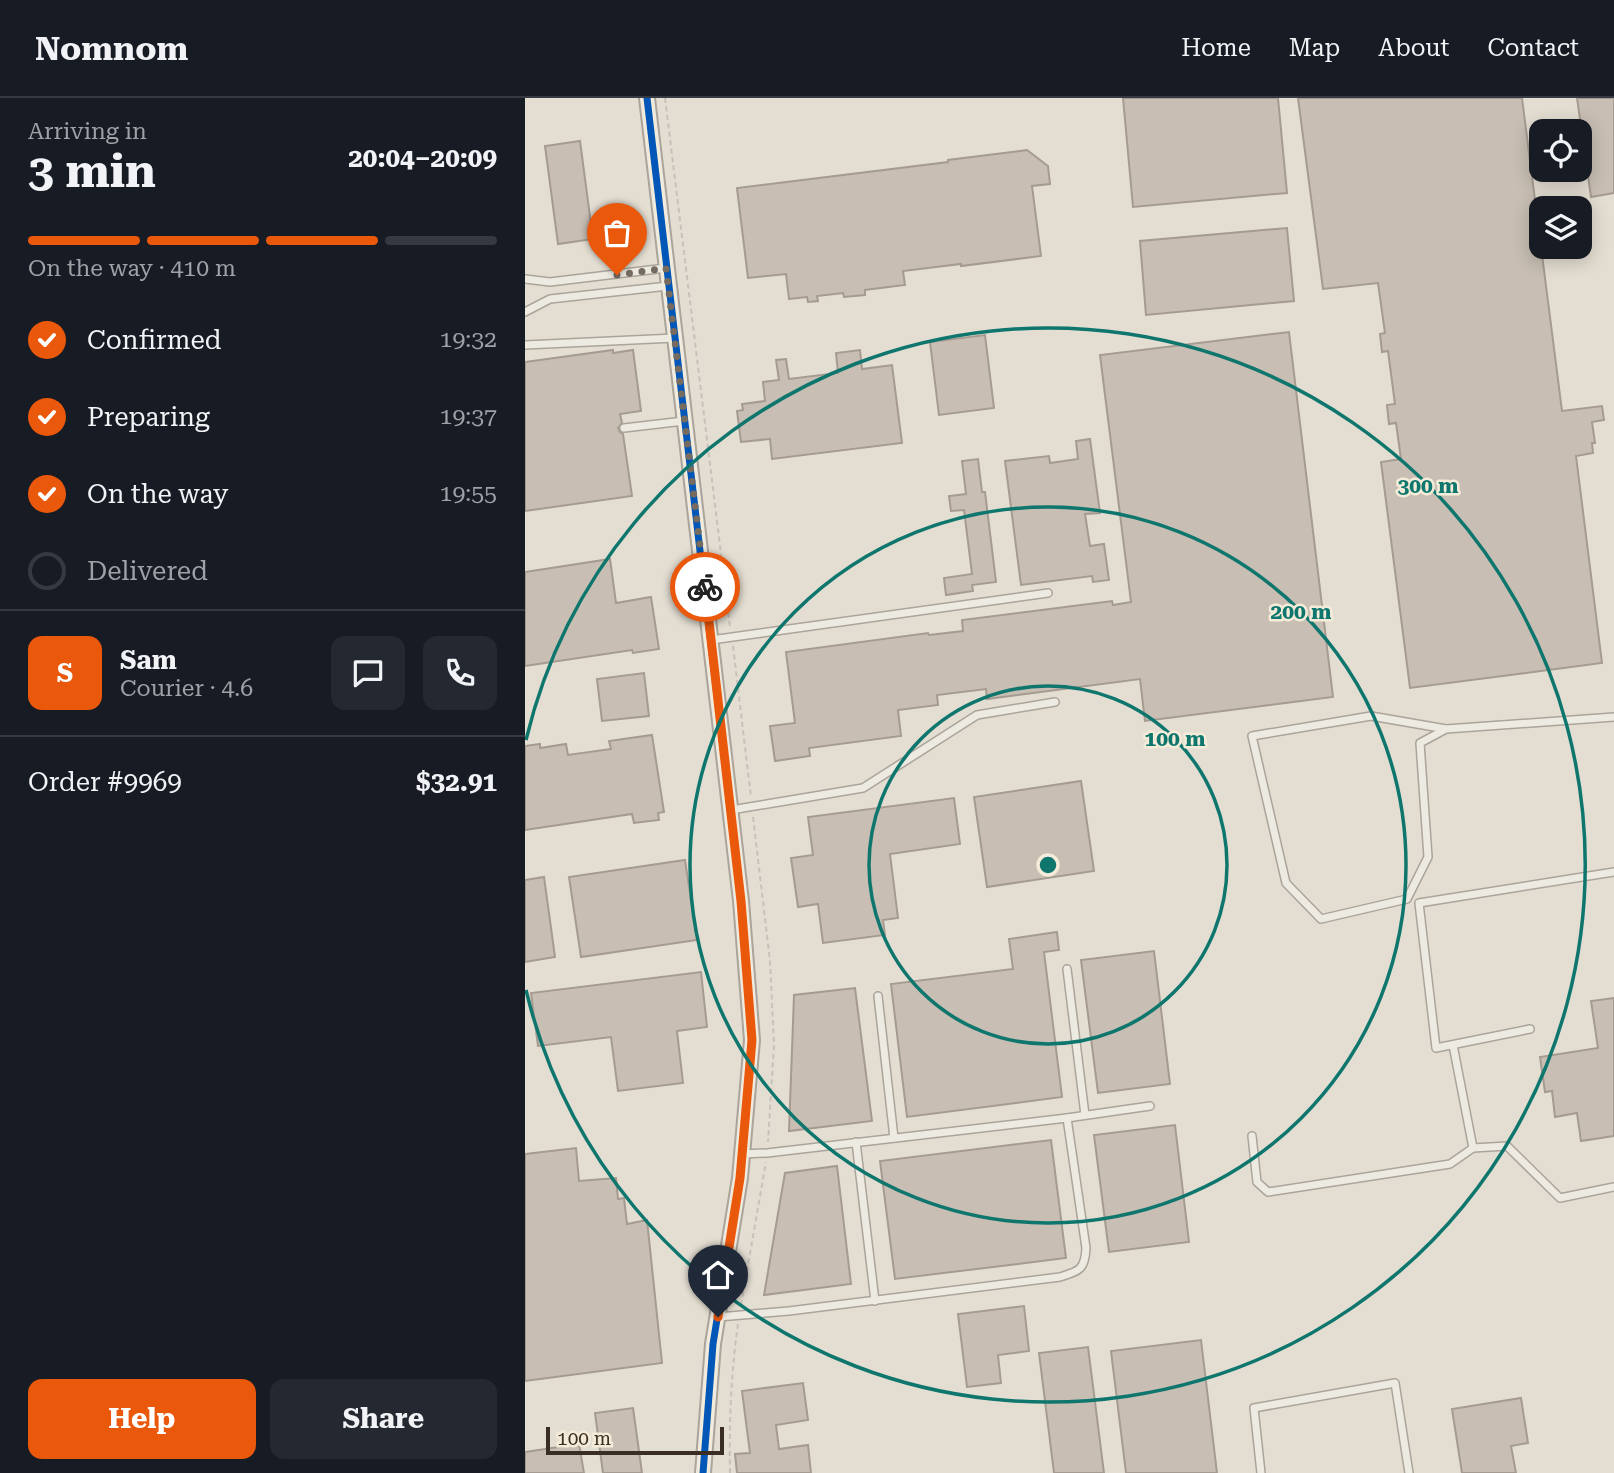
<!DOCTYPE html>
<html lang="en">
<head>
<meta charset="utf-8">
<style>
  body { margin:0; font-family:"Roboto Serif",serif; background:#242831; color:#f1f3f6; height:100vh; display:flex; flex-direction:column; font-size:26px; white-space:nowrap }
  * { box-sizing:border-box; margin:0 }
  p { font-size:23px; color:#9ea1a6 }
  .icon { flex:none; width:38px; height:38px; fill:none; stroke:currentColor; stroke-width:2; stroke-linecap:round; stroke-linejoin:round }
  .map { position:relative; flex:1; overflow:hidden }
  .sheet { display:flex; flex-direction:column; background:#171b24; width:525px }
  .sheet>* { flex:none }
  .controls { position:absolute; left:1004px; top:21px; display:grid; gap:14px }
  .controls a { display:grid; place-items:center; width:63px; height:63px; border-radius:14px; background:#171b24; box-shadow:0 4px 18px #0003; font-size:35px }
  .scale { position:absolute; left:21px; bottom:18px; width:178px; box-sizing:border-box; padding-left:7px; border:4px solid #3a2d22; border-top:0; font-size:19px; line-height:24px; white-space:nowrap; color:#3a2d22; -webkit-text-stroke:5px #f4ecd9; paint-order:stroke }
  .pin { position:absolute; display:grid; place-items:center; width:60px; height:60px; color:#fff; margin:-72px -30px; border-radius:50% 50% 50% 0; rotate:-45deg; box-shadow:0 0 7px #0007 }
  .pin .icon { rotate:45deg }
  .courier { position:absolute; display:grid; place-items:center; width:70px; height:70px; margin:-35px; border:5px solid #ea580c; border-radius:50%; background:#fff; color:#222; box-shadow:0 2px 9px #0007 }
  .overview em { font-style:normal; font-weight:700 }
  .overview div { display:flex; flex-direction:column-reverse }
  .overview { display:flex; align-items:center; justify-content:space-between; height:119px; padding:0 28px }
  h1 { font-size:46px; font-weight:700; line-height:52px }
  .bar { display:grid; grid-template-columns:repeat(4,1fr); gap:10px 7px; align-content:center; height:84px; padding:0 28px }
  .bar i { height:9px; border-radius:5px; background:#363941 }
  .bar .on { background:#ea580c }
  .bar p { grid-column:span 4 }
  .line { display:flex; align-items:center; gap:18px; padding:0 28px; border-top:2px solid #363941 }
  .line div { flex:1 }
  .round { display:grid; place-items:center; flex:none; width:74px; height:74px; border-radius:14px; background:#242831 }
  ol { padding:0 28px; list-style:none }
  li { display:flex; align-items:center; gap:21px; height:77px }
  li p { margin-inline-start:auto }
  li .icon { padding:7px; border-radius:50%; background:#ea580c; color:#fff; stroke-width:4 }
  li:last-child { color:#9ea1a6 }
  li i { width:38px; height:38px; border:4px solid #363941; border-radius:50% }
  .primary-button { display:flex; gap:14px; margin-top:auto; padding:14px 28px }
  .primary-button a { flex:1; height:80px; border-radius:14px; background:#ea580c; color:#fff; font-size:28px; font-weight:700; line-height:80px; text-align:center }
  .primary-button a+a { background:#242831; color:#f1f3f6 }
  header { display:flex; align-items:center; gap:42px; box-sizing:border-box; height:98px; padding:0 35px; background:#171b24; border-bottom:2px solid #363941 }
  header strong { font-size:33px }
  nav { display:flex; gap:38px; margin-inline-start:auto; font-size:24px }
  main { display:flex; flex:1; min-height:0 }
  .map>svg:first-child { display:block }
  .building { fill:#c8beb3; stroke:#a59b91; stroke-width:2 }
  .lines { fill:none; stroke-linecap:round; stroke-linejoin:round }
  .service-casing { stroke:#aaa49a; stroke-width:10 }
  .minor-casing { stroke:#aaa49a; stroke-width:18 }
  .path { stroke:#c6c1b9; stroke-width:2; stroke-dasharray:5 3.5; stroke-linecap:butt }
  .service { stroke:#edeae2; stroke-width:7 }
  .minor { stroke:#edeae2; stroke-width:14 }
  .cycleway-casing { stroke:#f4ecd9; stroke-width:11 }
  .cycleway { stroke:#0057b8; stroke-width:7 }
  .done { stroke:#766b60; stroke-width:7; stroke-dasharray:0 12.6 }
  .route { stroke:#ea580c; stroke-width:9 }
  .ring { fill:none; stroke:#0f766e; stroke-width:3.5 }
  .centre { fill:#0f766e; stroke:#f4ecd9; stroke-width:3.5 }
  .ring-label { font-size:21px; text-anchor:middle; font-weight:bold; fill:#0f766e; stroke:#f4ecd9; stroke-width:5; stroke-linejoin:round; paint-order:stroke }
</style>
</head>
<body>
<header>
<strong>Nomnom</strong>
<nav><a>Home</a><a>Map</a><a>About</a><a>Contact</a></nav>
</header>
<main>
<section class="sheet">
<div class="overview"><div><h1>3 min</h1><p>Arriving in</p></div><em>20:04–20:09</em></div>
<div class="bar"><i class="on"></i><i class="on"></i><i class="on"></i><i></i><p>On the way · 410 m</p></div>
<ol>
<li><svg class="icon" aria-label="check" viewBox="0 0 24 24"><path d="M5 12l5 5 9-10"/></svg>Confirmed<p>19:32</p></li>
<li><svg class="icon" aria-label="check" viewBox="0 0 24 24"><path d="M5 12l5 5 9-10"/></svg>Preparing<p>19:37</p></li>
<li><svg class="icon" aria-label="check" viewBox="0 0 24 24"><path d="M5 12l5 5 9-10"/></svg>On the way<p>19:55</p></li>
<li><i></i>Delivered</li>
</ol>
<div class="line" style="height:126px"><b class="round" style="background:#ea580c;color:#fff">S</b><div><b>Sam</b><p>Courier · 4.6</p></div><a class="round"><svg class="icon" aria-label="chat" viewBox="0 0 24 24"><path d="M4 5h16v11H9l-5 4z"/></svg></a><a class="round"><svg class="icon" aria-label="phone" viewBox="0 0 24 24"><path d="M5 4h4l2 5-3 2q2 4 5 5l2-3 5 2v4C11 20 4 13 5 4z"/></svg></a></div>
<div class="line" style="height:91px"><div>Order #9969</div><b>$32.91</b></div>
<div class="primary-button"><a>Help</a><a>Share</a></div>
</section>
<div class="map">
<svg width="1089" height="1375" viewBox="0 0 1089 1375">
  <rect width="100%" height="100%" fill="#e4ded2"/>
  <g class="building">
    <path d="M598,0H753L762,95L608,109Z"/>
    <path d="M773,0H997L1037,313L1077,308L1079,322L1067,324L1070,345H1067L1068,355L1051,358L1077,565L885,590L856,364L876,361L871,325L864,326L862,307L870,306L863,253L857,254L855,236L860,235L853,185L798,191Z"/>
    <path d="M1052,0H1089V95L1066,99Z"/>
    <path d="M55,43L68,141L33,146L20,48Z"/>
    <path d="M502,52L523,68L525,86L507,88L516,158L436,168V166L378,173L380,187L340,192V197L319,199L318,195L292,198L293,203L283,204L282,199L264,201L261,176L223,180L212,90L423,64V62Z"/>
    <path d="M762,130L769,203L621,217L615,143Z"/>
    <path d="M764,234L808,599L620,623L615,581L462,601L461,591L412,597L413,607L373,612L376,638L284,650L285,658L250,663L245,628L270,625L261,554L403,535L404,537L438,533L437,522L587,503L588,507L606,504L575,257Z"/>
    <path d="M460,237L469,310L414,317L405,244Z"/>
    <path d="M88,252V255L108,252L116,313L95,316L97,325L93,330L95,334L98,336L107,398L0,413V264Z"/>
    <path d="M335,252L337,271L367,267L377,345L247,361L245,341L216,344L212,313L218,312L217,306L240,303L238,284L254,282L251,262L261,261L264,281L313,275L311,255Z"/>
    <path d="M565,341L575,415L560,416L565,448L579,446L584,482L568,484L567,478L496,487L480,363L524,358L525,365L553,361L551,343Z"/>
    <path d="M453,361L457,394H460L471,484L447,487L448,493L421,497L419,480L447,476L439,412L426,413L424,398L441,396L437,363Z"/>
    <path d="M85,461L91,505L126,499L134,551L108,555L107,552L0,568V474Z"/>
    <path d="M119,575L124,618L77,623L72,581Z"/>
    <path d="M127,637L139,714L133,715L134,722L109,725L107,716L0,732V648L15,646V650L41,646L43,657L86,651L84,643Z"/>
    <path d="M556,683L569,773L462,789L449,699Z"/>
    <path d="M429,700L435,746L365,756L373,820L358,822L360,837L298,845L293,806L273,809L266,760L288,757L283,719Z"/>
    <path d="M160,762L172,842L56,859L44,779Z"/>
    <path d="M19,779L30,859L0,864V782Z"/>
    <path d="M532,834L534,852L519,854L537,999L382,1019L366,886L488,871L484,841Z"/>
    <path d="M629,853L645,986L573,995L556,862Z"/>
    <path d="M176,874L182,929L152,933L158,985L93,993L86,939L13,948L6,895Z"/>
    <path d="M330,890L347,1023L264,1033L269,897Z"/>
    <path d="M1089,900V1038L1056,1043L1052,1015L1030,1019L1027,993L1020,994L1015,959L1073,950L1066,903Z"/>
    <path d="M650,1027L664,1144L584,1154L569,1037Z"/>
    <path d="M526,1042L541,1160L370,1181L355,1063Z"/>
    <path d="M51,1050L54,1083L91,1080L93,1101L99,1100L102,1126L122,1122L137,1265L0,1283V1056Z"/>
    <path d="M312,1068L326,1186L239,1197L260,1075Z"/>
    <path d="M499,1208L504,1253L473,1257L476,1285L442,1289L433,1216Z"/>
    <path d="M676,1242L692,1375H601L586,1253Z"/>
    <path d="M563,1249L579,1375H529L514,1255Z"/>
    <path d="M278,1285L283,1322L251,1327L254,1351L283,1347L286,1375H212L210,1356L225,1355L217,1293Z"/>
    <path d="M996,1300L1003,1345L986,1348L991,1375H937L927,1311Z"/>
    <path d="M108,1310L117,1375H78L70,1315Z"/>
    <path d="M54,1346L59,1375H0V1354Z"/>
  </g>
  <g class="lines">
    <defs>
      <g id="service">
        <path d="M0,181L25,184L141,170"/>
        <path d="M0,214L25,201L143,188"/>
        <path d="M0,247L150,240"/>
        <path d="M99,330L159,323"/>
        <path d="M186,542L523,495"/>
        <path d="M921,631L895,645L903,759L882,801L796,821L761,785L727,638L846,618L921,631L1089,619"/>
        <path d="M206,712L338,690L452,617L530,604"/>
        <path d="M542,871L560,1017"/>
        <path d="M353,898L369,1040"/>
        <path d="M1005,931L911,950L894,805L1089,774"/>
        <path d="M928,947L948,1050L982,1048L1035,1100L1089,1089"/>
        <path d="M542,1020L625,1008"/>
        <path d="M727,1038L732,1084L743,1094L925,1066L948,1050"/>
        <path d="M331,1044L350,1203"/>
        <path d="M193,1219L264,1213L535,1179C555,1173 560,1171 561,1150L542,1020L242,1055L217,1056"/>
        <path d="M736,1375L729,1310L870,1285L884,1375"/>
      </g>
      <path id="minor" d="M122,0L216,803L227,942L215,1080L188,1246L178,1375"/>
    </defs>
    <use href="#service" class="service-casing"/>
    <use href="#minor" class="minor-casing"/>
    <g class="path">
      <path d="M140,0L205,529"/>
      <path d="M208,548L226,699"/>
      <path d="M228,719L245,863L249,947L243,1044"/>
      <path d="M216,1207L241,1064"/>
      <path d="M205,1375C204,1325 206,1275 213,1226"/>
    </g>
    <use href="#service" class="service"/>
    <use href="#minor" class="minor"/>
    <defs>
      <path id="cycleway" d="M122,0L216,803L227,942L215,1080L188,1246L178,1375"/>
    </defs>
    <use href="#cycleway" class="cycleway-casing"/>
    <use href="#cycleway" class="cycleway"/>
  </g>
  <g class="lines">
    <path class="done" d="M92,177L141,170L180,489"/>
    <path class="route" d="M180,489L216,803L227,942L215,1080L193,1219"/>
  </g>
  <g class="ring">
    <circle cx="523" cy="767" r="179"/>
    <circle cx="523" cy="767" r="358"/>
    <path d="M1 642A537 537 0 1 1 1 892"/>
  </g>
  <circle cx="523" cy="767" r="10" class="centre"/>
  <g class="ring-label">
    <text x="903" y="395">300 m</text>
    <text x="776" y="521">200 m</text>
    <text x="650" y="648">100 m</text>
  </g>
</svg>
<div class="controls">
<a><svg class="icon" aria-label="locate" viewBox="0 0 24 24"><circle cx="12" cy="12" r="6"/><path d="M12 2v4M12 18v4M2 12h4M18 12h4"/></svg></a>
<a><svg class="icon" aria-label="layers" viewBox="0 0 24 24"><path d="M12 4l9 5-9 5-9-5zM3 14l9 5 9-5"/></svg></a>
</div>
<div class="scale">100 m</div>
<div class="pin" style="left:92px;top:177px;background:#ea580c"><svg class="icon" aria-label="bag" viewBox="0 0 24 24"><path d="M5 8h14l-1 12H6zM9 8a3 3 0 0 1 6 0"/></svg></div>
<div class="pin" style="left:193px;top:1219px;background:#1f2937"><svg class="icon" aria-label="home" viewBox="0 0 24 24"><path d="M3 11l9-7 9 7M6 9v11h12V9"/></svg></div>
<div class="courier" style="left:180px;top:489px"><svg class="icon" aria-label="bike" viewBox="0 0 24 24"><circle cx="6" cy="16" r="4"/><circle cx="18" cy="16" r="4"/><path d="M6 16l4-8h5l3 8M10 8l3 8H6M13 5h3"/></svg></div>
</div>
</main>
</body>
</html>
